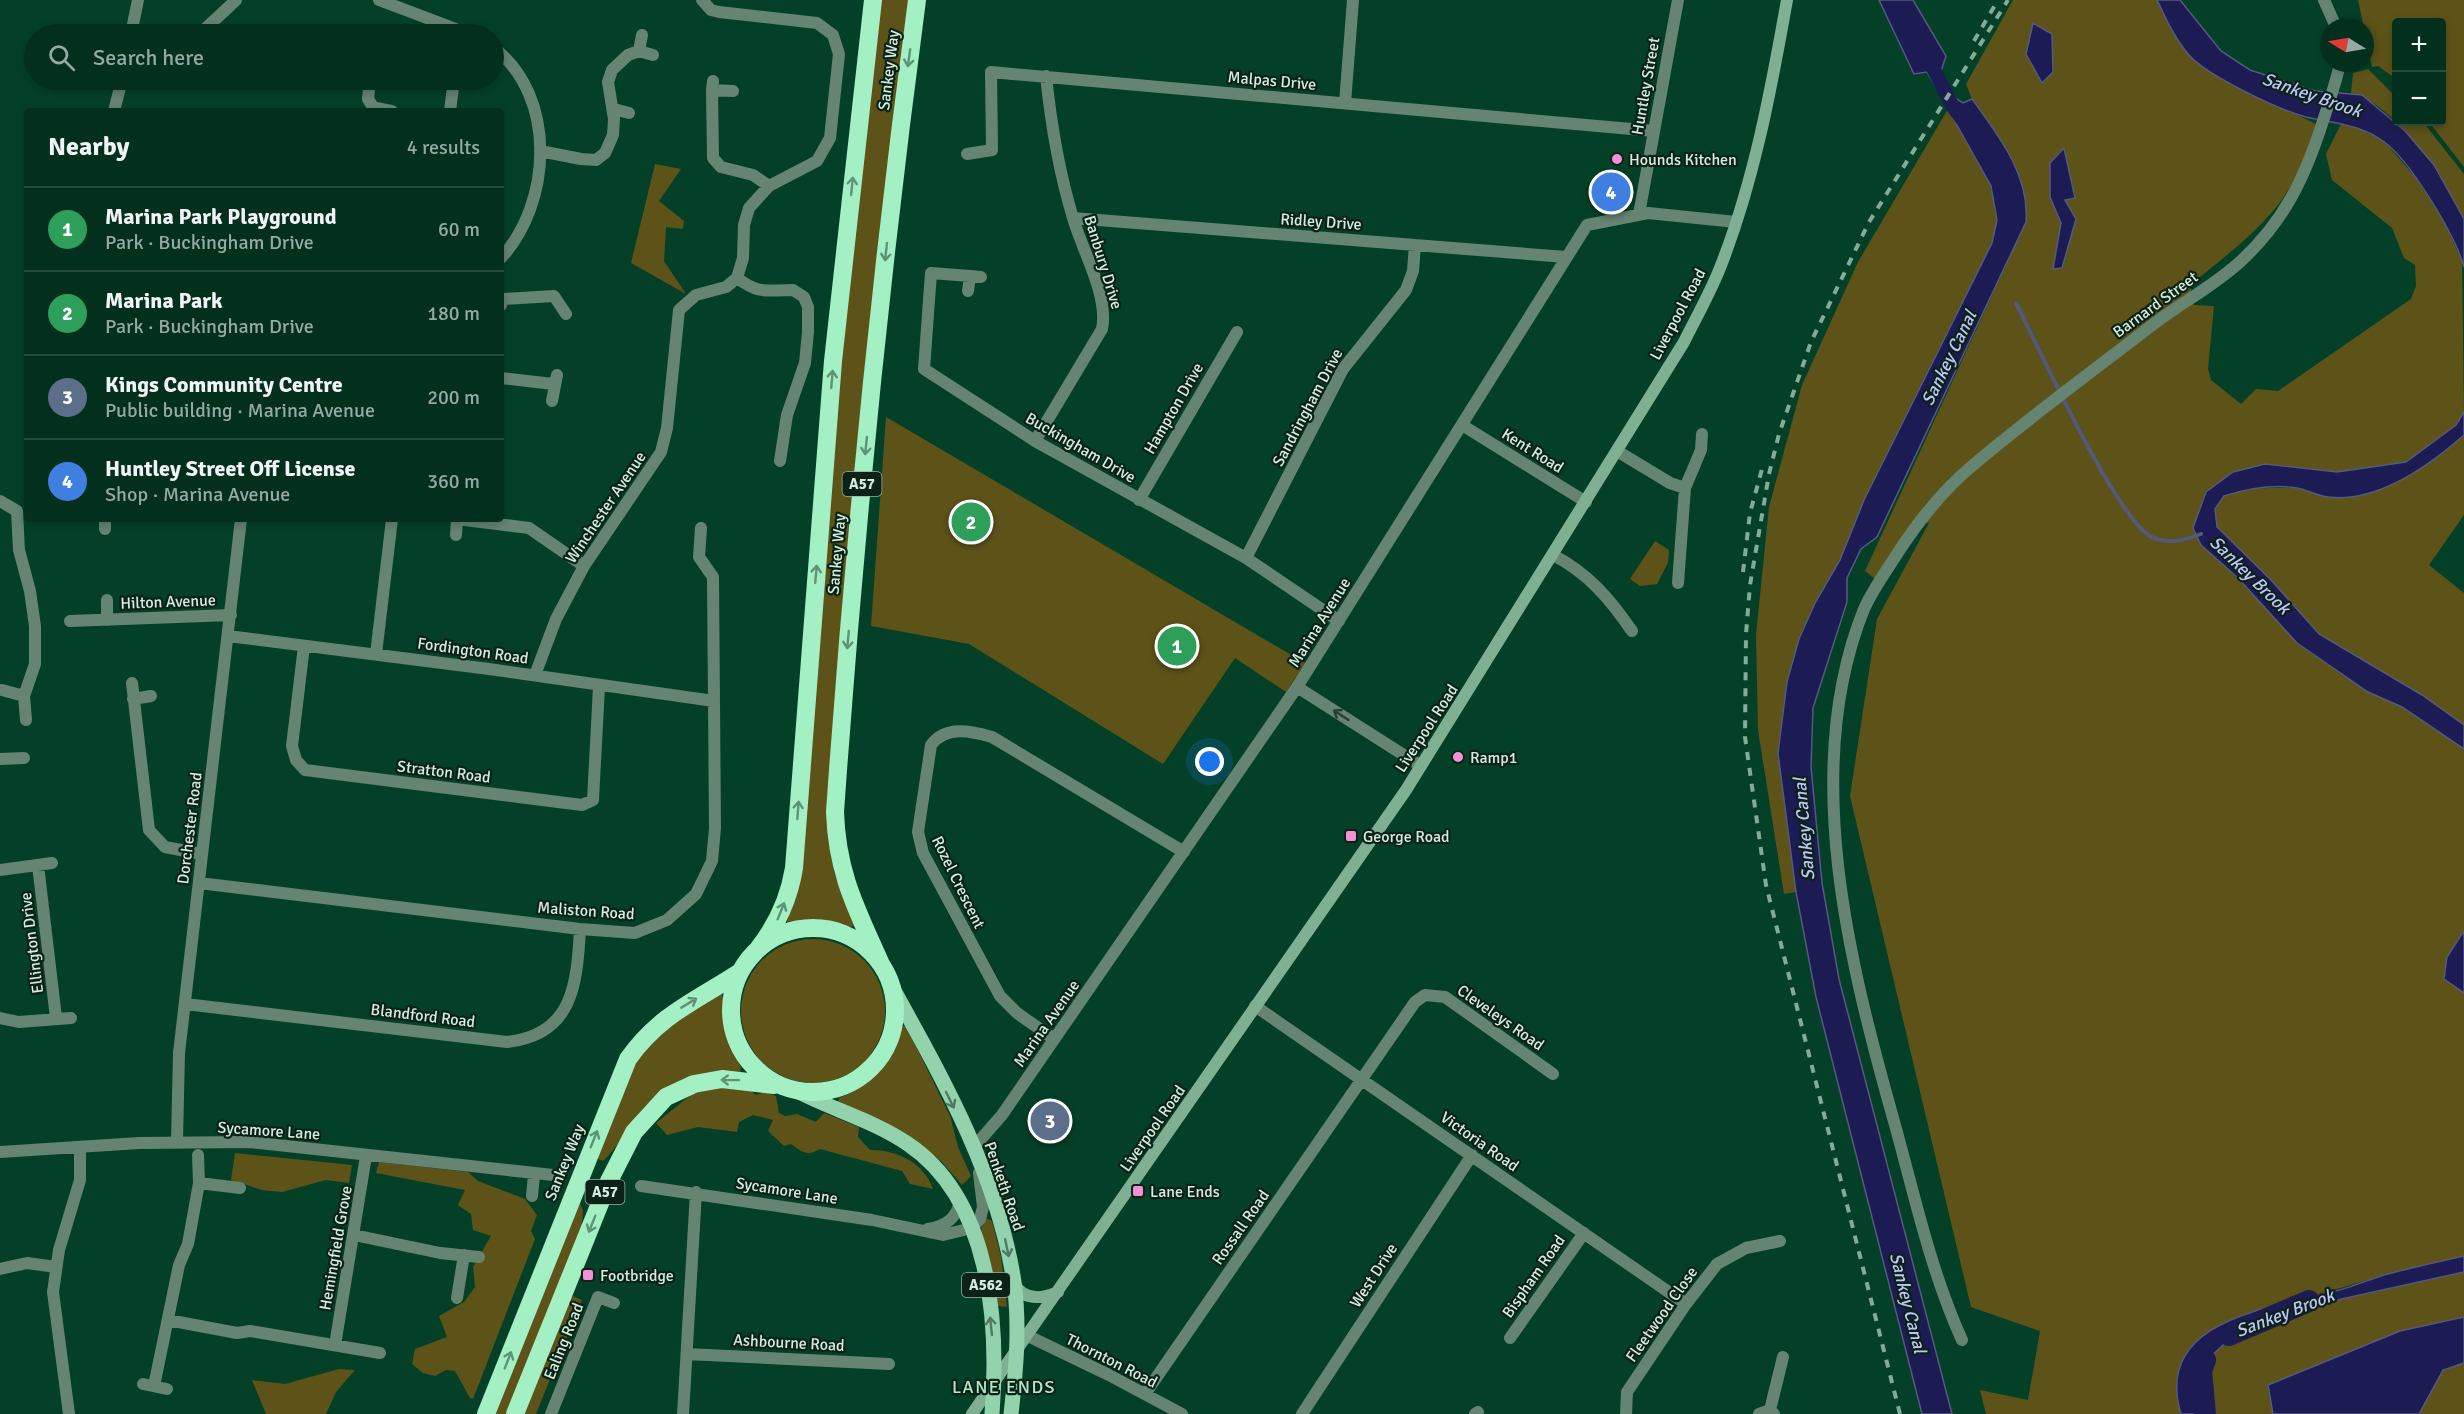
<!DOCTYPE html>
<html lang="en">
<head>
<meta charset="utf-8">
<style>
  :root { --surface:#03301d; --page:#0d3826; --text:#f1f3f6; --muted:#97a9a4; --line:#244b3b; --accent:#8bbbb9 }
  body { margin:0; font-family:Signika,sans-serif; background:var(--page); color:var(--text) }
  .controls { position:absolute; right:18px; top:18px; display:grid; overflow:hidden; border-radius:6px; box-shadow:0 3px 9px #0003 }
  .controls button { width:54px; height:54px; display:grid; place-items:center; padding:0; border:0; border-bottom:2px solid var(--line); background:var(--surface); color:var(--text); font:30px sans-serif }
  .compass { position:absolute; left:2320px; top:18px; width:54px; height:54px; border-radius:50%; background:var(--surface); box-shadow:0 3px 9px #0003; rotate:281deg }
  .you { position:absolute; left:1210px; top:762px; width:21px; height:21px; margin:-15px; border:4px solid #fff; border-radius:50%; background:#1a73e8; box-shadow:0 0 0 9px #1a73e833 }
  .badge { display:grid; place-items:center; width:39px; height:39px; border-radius:50%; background:var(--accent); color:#fff; font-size:20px; font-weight:700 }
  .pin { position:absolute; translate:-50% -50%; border:3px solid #fff; box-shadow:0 2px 6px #0006 }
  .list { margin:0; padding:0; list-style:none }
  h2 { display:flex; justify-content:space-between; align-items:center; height:78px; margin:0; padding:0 24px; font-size:26px }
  h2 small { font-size:20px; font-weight:400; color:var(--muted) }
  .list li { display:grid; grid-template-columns:39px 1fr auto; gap:18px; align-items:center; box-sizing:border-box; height:84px; padding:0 24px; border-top:2px solid var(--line) }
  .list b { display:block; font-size:22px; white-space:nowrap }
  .list p { margin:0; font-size:20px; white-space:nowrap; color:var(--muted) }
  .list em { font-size:20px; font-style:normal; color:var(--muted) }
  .icon { flex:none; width:33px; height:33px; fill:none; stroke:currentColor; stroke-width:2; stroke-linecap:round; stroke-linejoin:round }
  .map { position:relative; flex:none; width:2464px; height:1414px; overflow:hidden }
  .search { position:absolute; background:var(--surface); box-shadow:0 3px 9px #0003; left:24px; top:24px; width:480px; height:66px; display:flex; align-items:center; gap:15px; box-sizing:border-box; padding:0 21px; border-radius:33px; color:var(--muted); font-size:22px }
  .panel { position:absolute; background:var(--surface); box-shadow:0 3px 9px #0003; left:24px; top:108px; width:480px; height:414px; border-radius:6px }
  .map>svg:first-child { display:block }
  .green { fill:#5d5319 }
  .water { fill:#1d1b53; stroke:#545a7d; stroke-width:1.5 }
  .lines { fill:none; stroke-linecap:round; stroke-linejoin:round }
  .stream { stroke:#545a7d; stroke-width:4 }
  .canal { stroke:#1d1b53; stroke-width:14 }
  .river { stroke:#1d1b53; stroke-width:22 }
  .street { stroke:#658472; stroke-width:12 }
  .secondary { stroke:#7fb094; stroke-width:12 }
  .primary { stroke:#92d2ad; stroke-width:15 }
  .highway { stroke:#a3f0c5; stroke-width:18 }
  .rail { stroke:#84ab98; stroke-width:4; stroke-dasharray:8 8; stroke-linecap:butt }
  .oneway { stroke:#5f9376 }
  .oneway2 { stroke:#273f32 }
  .oneway3 { stroke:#4f7a62 }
  .poi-dot { fill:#f391d6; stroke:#0c2216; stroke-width:2 }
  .labels { text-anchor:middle; stroke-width:4.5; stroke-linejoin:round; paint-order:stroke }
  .shield { fill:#0c2216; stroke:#97b1a2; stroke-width:1.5 }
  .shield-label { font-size:15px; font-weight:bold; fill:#d3eede }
  .street-label { font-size:16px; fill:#d3eede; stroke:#0c2216 }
  .poi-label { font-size:16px; fill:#d3eede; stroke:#0c2216; text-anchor:start }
  .water-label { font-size:18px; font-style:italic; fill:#bdc4fb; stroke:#0c2216 }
  .neighbourhood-label { font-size:18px; letter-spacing:1.5px; fill:#b2eac9; stroke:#0c2216 }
</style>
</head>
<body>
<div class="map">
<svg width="2464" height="1414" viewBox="0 0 2464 1414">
  <rect width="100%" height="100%" fill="#044027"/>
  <path class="green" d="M880 0H909L828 829 834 872 854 926 850 927 812 919 787 923 838 369Z
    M2013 0H2157L2171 30 2219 77 2316 124C2308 153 2293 188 2273 211 2249 239 2218 262 2190 285L2194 305 2214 306 2208 369 2211 380 2241 404 2256 389 2278 391 2411 299 2416 286 2415 265 2404 258 2392 228 2332 180 2326 154 2341 124 2351 125 2384 141 2415 177 2442 218 2462 261 2464 412 2456 425 2406 462 2337 472 2315 470 2206 492 2202 545C2248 586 2288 636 2339 673 2360 687 2382 696 2403 708 2424 721 2444 735 2464 749V931L2447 957 2444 979 2464 993V1256L2382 1276 2239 1317 2177 1379V1393L2181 1414H1986L1980 1390 2028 1400 2040 1331 1971 1307 1850 796 1877 619 1929 523 1919 521 1879 582 1865 571 2026 222 2001 140 1972 99 1966 84Z
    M2358 0H2464V167L2429 122H2442V22H2396V79L2378 66 2372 67Z
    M2368 69 2396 97V122H2423L2464 174V219C2445 179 2396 104 2351 93L2353 73Z
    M1948 109 1991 186 1997 220 1992 243 1864 500 1840 560 1815 603 1787 682 1778 753 1796 892 1784 894 1758 730 1756 635 1769 507 1802 385 1858 262Z
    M655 164 681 169 659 201 684 221 683 229 666 227 664 261 686 294 631 263Z
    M886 417 1305 663 1286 692 1235 658 1163 764 969 644 871 626Z
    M2464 435V515L2429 565 2464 593V725L2422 695 2319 634 2271 580 2217 527 2215 509 2224 496 2249 489 2269 488H2297L2328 497 2413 474Z
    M1655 541 1669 550 1668 563 1657 584 1640 586 1630 579Z
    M741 1011a72 72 0 1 1 144 0a72 72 0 1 1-144 0Z
    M722 993 726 1035 741 1067 740 1073C709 1082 664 1085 642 1110 627 1126 619 1147 603 1161L596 1158 631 1070 660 1031Z
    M902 1026H906L950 1116 958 1147 971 1176 962 1185 941 1161 914 1139 838 1102 839 1098C879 1083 885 1062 902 1026Z
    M724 1086 749 1089 756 1095 765 1092 776 1096 779 1113 785 1116 797 1114 816 1122 824 1113 859 1127 858 1137 870 1150C898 1150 924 1163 933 1189L910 1184 902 1171 820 1149C807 1157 802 1152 791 1144L784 1146 768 1131 773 1120 753 1115 739 1122 737 1132 698 1127 667 1135 656 1123 692 1094Z
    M235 1153 352 1165 349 1183 326 1180 282 1192 262 1190 231 1180Z
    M379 1162 468 1172 478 1181 525 1199 537 1215 531 1231 535 1239 473 1399 470 1398 455 1371 446 1370 435 1376 423 1373 412 1364 415 1349 447 1337 439 1316 464 1302 475 1287 473 1267 491 1236 473 1230 471 1214 458 1205 465 1190 376 1173Z
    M579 1202 583 1210 582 1226 506 1414H494Z
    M986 1218 992 1221 1001 1257 1007 1307 998 1306 981 1229Z
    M2464 1272V1414H2205L2200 1407 2208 1359 2235 1334 2274 1314Z
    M573 1296 582 1300 536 1414H518L555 1322Z
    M339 1369 355 1370 336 1392 326 1414H266L252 1380 285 1384Z"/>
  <path class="water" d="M1879 0H1913L1946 56 1941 71 1945 79 1937 89 1927 72 1914 74Z
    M2157 0H2180L2221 51 2250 70 2315 91 2362 95 2405 131 2434 165 2464 219V267C2455 235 2410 160 2383 141 2360 124 2332 123 2306 117 2279 110 2206 75 2189 55 2175 39 2166 19 2157 0Z
    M2033 23 2052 34 2053 72 2042 83 2026 54Z
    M1955 98 1963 103 1972 99C1998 135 2030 175 2026 222L1877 537 1861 549 1847 578V602L1813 708 1811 767 1822 883 1839 979 1952 1414H1922L1816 997 1796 892 1778 753 1787 682 1799 639 1815 603 1840 560 1864 500 1992 243 1997 220 1991 186 1948 109Z
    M2064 148 2075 198 2065 200 2076 219 2062 268 2053 269 2061 223 2050 197V163Z
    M2464 412V435C2430 465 2377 503 2328 497 2318 496 2308 490 2297 488 2273 484 2247 489 2224 496L2215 509 2217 527 2271 580 2319 634 2422 695 2464 725V749L2402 707 2368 692 2297 643 2238 578 2201 545 2193 528 2206 492 2233 472 2265 464 2337 472 2406 462 2456 425Z
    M2464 931V993L2444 979 2447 957Z
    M2464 1256V1272L2274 1314 2235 1334 2208 1359 2200 1406 2205 1414H2181C2152 1318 2274 1308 2336 1291 2352 1287 2368 1280 2384 1275 2410 1268 2437 1262 2464 1256Z
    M2464 1317V1363L2443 1370 2419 1414H2273L2268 1385 2400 1331Z"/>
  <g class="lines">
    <path class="stream" d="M2016 303C2038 346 2117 521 2152 537 2169 545 2185 540 2201 534"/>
    <path class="canal" d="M1933 68 1953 107 1962 119"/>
    <path class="river" d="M2229 1335 2309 1301
      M2205 1360 2201 1371 2205 1414"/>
    <path class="street" d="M379 0 469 34
      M2324 0 2336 27
      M131 34 138 0
      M225 34 204 30 236 0
      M642 35 639 51 653 55
      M494 48C557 96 552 203 501 258
      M370 80 368 99 373 107 392 111
      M713 81 712 90 733 91
      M712 90 713 158 721 167 753 175 769 186
      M1345 103 1353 0
      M614 109 629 113
      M114 111 122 80
      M450 111 454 80
      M540 151 581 159 596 160 605 153 613 135 614 119 608 82 612 70 628 55 639 51
      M967 154 992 150 991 72 1654 131
      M1639 214 1678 0
      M1073 218 1566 257
      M970 276 931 273 924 369 1035 441 1246 558 1339 621
      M737 278C760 295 766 290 793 290L804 297 808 307V332L805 363 787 415 780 461
      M968 291 970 276 981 277
      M501 305 503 299 554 296 566 314
      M501 378 553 384
      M552 401 557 375
      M1462 425 1586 502
      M1035 441 1102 329C1109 296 1082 250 1073 218 1059 172 1051 124 1046 76
      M1617 451 1670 483 1685 488
      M1139 500 1237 332
      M0 501 17 511 19 550 30 591 35 626V664L24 696 26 720
      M105 519V529
      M457 519 529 528 584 566
      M456 535 457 519
      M1553 555C1588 573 1610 599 1632 631
      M1246 558 1343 369 1406 290 1413 271 1415 245
      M1678 583 1685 488 1701 450 1702 434
      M107 600V620
      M70 621 231 615
      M228 636 489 669 714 701
      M304 646 292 746 296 760 305 770 582 805 593 800 599 687
      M376 654 392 519
      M535 675 556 619 584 566 661 452 667 428 679 310 696 295 726 287 737 278 743 258 744 225 749 208 769 186 817 161 830 138 839 54 833 35 817 23 719 12 711 10 702 0
      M132 683 149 830 165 847 202 854
      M1297 687 1421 766
      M2 690 24 696
      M133 699 151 696
      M0 759 24 758
      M38 865 56 1018
      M0 870 52 863
      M199 883 580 929 635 933 667 920 696 894 712 861 715 828 713 577 699 557 701 528
      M185 1004 507 1042C573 1035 577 984 580 929
      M1255 1006 1686 1304
      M0 1018 19 1022 71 1018
      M1054 1039 1017 1013 1000 996 923 853 918 832 931 745C946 725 971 731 992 737L1184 852
      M177 1141 179 1053 241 519
      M973 1148 1002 1115 1297 687 1587 225 1648 213 1736 222
      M0 1152 139 1143 249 1142 553 1175
      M199 1183 240 1188
      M641 1186 872 1220 943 1235 972 1228 980 1219 983 1207 979 1173
      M532 1196 534 1175
      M928 1229C945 1226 957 1219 960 1201
      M354 1235 440 1253 479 1257
      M0 1269 27 1263 56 1267
      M457 1298 464 1255
      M168 1320 237 1333 250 1331 380 1353
      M1028 1336 1109 1375 1182 1414
      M1510 1338 1584 1233
      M1962 1340C1931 1272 1915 1197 1895 1125 1850 965 1799 770 1864 609 1873 589 1887 570 1899 551 1920 519 1942 491 1972 466 2031 416 2094 370 2155 323 2183 302 2215 285 2241 261 2285 220 2305 177 2323 121 2329 102 2336 83 2340 63
      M335 1345 366 1156
      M687 1354 889 1364
      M143 1384 167 1389
      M154 1386 179 1265 188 1244 199 1183 198 1155
      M1145 1394 1415 1002 1425 995 1445 997 1553 1074
      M69 1414 53 1292 59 1250 80 1180V1148
      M551 1414 598 1297 614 1303
      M683 1414 696 1192
      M1302 1414 1472 1155
      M1475 1414 1478 1412
      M1626 1414 1627 1392 1686 1304 1717 1264 1746 1248 1780 1241
      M1759 1414 1770 1410
      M1774 1414 1770 1410 1783 1357"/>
    <path class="secondary" d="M1014 1283C1023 1301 1042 1299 1058 1292
      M972 1414 1406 790 1684 342C1696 318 1710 293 1720 268 1754 182 1771 90 1787 0"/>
    <path class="primary" d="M892 987C943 1079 998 1176 1014 1282 1020 1326 1016 1370 1011 1414
      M793 1089C830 1109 873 1120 908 1144 991 1200 999 1323 992 1414"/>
    <path class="highway" d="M731 1010a82 82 0 1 1 164 0a82 82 0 1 1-164 0Z
      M758 949C777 925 789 899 794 868L833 361 873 0
      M880 962C856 908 837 873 835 812 854 541 881 270 917 0
      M486 1414 628 1059C660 1014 696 1001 740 972
      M515 1414 609 1181 634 1132 666 1097 694 1084 722 1079 774 1085"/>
    <path class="rail" d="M1974 41 1998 0
      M1743 572 1750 513 1762 469
      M1900 1414 1766 885 1745 737 1746 634 1750 585 1769 474 1779 434 1811 342 1869 222 2008 0"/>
  </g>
  <defs><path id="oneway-shaft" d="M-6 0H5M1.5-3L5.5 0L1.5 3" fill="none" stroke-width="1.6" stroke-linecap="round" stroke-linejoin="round" transform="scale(1.5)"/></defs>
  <g class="oneway">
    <use href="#oneway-shaft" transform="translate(909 58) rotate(98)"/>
    <use href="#oneway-shaft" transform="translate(852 186) rotate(-84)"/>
    <use href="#oneway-shaft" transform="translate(886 252) rotate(96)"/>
    <use href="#oneway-shaft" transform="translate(832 379) rotate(-85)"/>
    <use href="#oneway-shaft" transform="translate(866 446) rotate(96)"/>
    <use href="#oneway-shaft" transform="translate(816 574) rotate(-85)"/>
    <use href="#oneway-shaft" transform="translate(848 640) rotate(95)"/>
    <use href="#oneway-shaft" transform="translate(798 810) rotate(-86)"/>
    <use href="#oneway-shaft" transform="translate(781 911) rotate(-68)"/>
    <use href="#oneway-shaft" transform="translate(689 1003) rotate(-31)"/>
    <use href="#oneway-shaft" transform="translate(730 1080) rotate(-179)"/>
    <use href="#oneway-shaft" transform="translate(594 1139) rotate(-68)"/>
    <use href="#oneway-shaft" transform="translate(592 1224) rotate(112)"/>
    <use href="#oneway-shaft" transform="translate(508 1360) rotate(-69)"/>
  </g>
  <use class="oneway2" href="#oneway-shaft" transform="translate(1341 715) rotate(-147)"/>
  <g class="oneway3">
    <use href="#oneway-shaft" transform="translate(950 1100) rotate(64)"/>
    <use href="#oneway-shaft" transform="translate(1007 1248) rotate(78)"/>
    <use href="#oneway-shaft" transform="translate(991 1326) rotate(-96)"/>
  </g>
  <g class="poi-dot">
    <circle cx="1617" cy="159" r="6"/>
    <circle cx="1458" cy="757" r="6"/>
    <rect x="1345" y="830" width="12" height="12" rx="3"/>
    <rect x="1132" y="1185" width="12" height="12" rx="3"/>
    <rect x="582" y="1269" width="12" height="12" rx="3"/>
  </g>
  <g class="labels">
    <g class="shield">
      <rect x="842.5" y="472" width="39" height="24" rx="4.5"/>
      <rect x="585.5" y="1180" width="39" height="24" rx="4.5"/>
      <rect x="962" y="1273" width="48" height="24" rx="4.5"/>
    </g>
    <g class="shield-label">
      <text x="862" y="489">A57</text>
      <text x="605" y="1197">A57</text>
      <text x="986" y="1290">A562</text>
    </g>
    <g class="street-label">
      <text transform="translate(888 70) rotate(-83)" y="6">Sankey Way</text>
      <text transform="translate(1272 80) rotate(5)" y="6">Malpas Drive</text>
      <text transform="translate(1645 86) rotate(-80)" y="6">Huntley Street</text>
      <text transform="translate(1321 221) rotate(4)" y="6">Ridley Drive</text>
      <text transform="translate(1104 262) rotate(73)" y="6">Banbury Drive</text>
      <text transform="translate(2155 304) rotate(-36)" y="6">Barnard Street</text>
      <text transform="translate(1677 314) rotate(-62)" y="6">Liverpool Road</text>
      <text transform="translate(1307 407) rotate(-62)" y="6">Sandringham Drive</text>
      <text transform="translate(1173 408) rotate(-60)" y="6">Hampton Drive</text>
      <text transform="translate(1081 447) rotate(30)" y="6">Buckingham Drive</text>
      <text transform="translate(1533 450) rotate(32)" y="6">Kent Road</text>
      <text transform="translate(605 507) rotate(-56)" y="6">Winchester Avenue</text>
      <text transform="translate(836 554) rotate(-85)" y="6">Sankey Way</text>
      <text transform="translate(168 601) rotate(-2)" y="6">Hilton Avenue</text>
      <text transform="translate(1319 622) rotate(-58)" y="6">Marina Avenue</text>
      <text transform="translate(473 650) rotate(8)" y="6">Fordington Road</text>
      <text transform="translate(1426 728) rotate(-57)" y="6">Liverpool Road</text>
      <text transform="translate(444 771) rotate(7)" y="6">Stratton Road</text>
      <text transform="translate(189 828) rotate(-83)" y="6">Dorchester Road</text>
      <text transform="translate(959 882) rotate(64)" y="6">Rozel Crescent</text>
      <text transform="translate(586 910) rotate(4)" y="6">Maliston Road</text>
      <text transform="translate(31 943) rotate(-97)" y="6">Ellington Drive</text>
      <text transform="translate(423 1015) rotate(7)" y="6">Blandford Road</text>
      <text transform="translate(1501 1017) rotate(35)" y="6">Cleveleys Road</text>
      <text transform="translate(1046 1023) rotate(-55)" y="6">Marina Avenue</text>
      <text transform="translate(1152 1128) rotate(-55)" y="6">Liverpool Road</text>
      <text transform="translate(269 1130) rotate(4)" y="6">Sycamore Lane</text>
      <text transform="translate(1480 1141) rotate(35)" y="6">Victoria Road</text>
      <text transform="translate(564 1162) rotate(-68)" y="6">Sankey Way</text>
      <text transform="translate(1005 1186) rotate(71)" y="6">Penketh Road</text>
      <text transform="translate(787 1190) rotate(9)" y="6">Sycamore Lane</text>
      <text transform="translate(1240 1227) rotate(-55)" y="6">Rossall Road</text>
      <text transform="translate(335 1248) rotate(-80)" y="6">Hemingfield Grove</text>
      <text transform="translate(1373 1275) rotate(-57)" y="6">West Drive</text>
      <text transform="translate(1533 1276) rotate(-55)" y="6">Bispham Road</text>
      <text transform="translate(1661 1314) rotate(-55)" y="6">Fleetwood Close</text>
      <text transform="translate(563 1341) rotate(-68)" y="6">Ealing Road</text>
      <text transform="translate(789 1342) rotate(3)" y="6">Ashbourne Road</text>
      <text transform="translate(1112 1360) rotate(27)" y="6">Thornton Road</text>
    </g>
    <g class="poi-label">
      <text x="1629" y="165">Hounds Kitchen</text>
      <text x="1470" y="763">Ramp1</text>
      <text x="1363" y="842">George Road</text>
      <text x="1150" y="1197">Lane Ends</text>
      <text x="600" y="1281">Footbridge</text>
    </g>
    <g class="water-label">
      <text transform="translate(2312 95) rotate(19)" y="6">Sankey Brook</text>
      <text transform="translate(1949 358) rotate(-64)" y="6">Sankey Canal</text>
      <text transform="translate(2250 575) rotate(44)" y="6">Sankey Brook</text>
      <text transform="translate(1804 829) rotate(-95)" y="6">Sankey Canal</text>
      <text transform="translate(1908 1303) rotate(76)" y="6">Sankey Canal</text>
      <text transform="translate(2285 1313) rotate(-21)" y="6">Sankey Brook</text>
    </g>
    <g class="neighbourhood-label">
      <text x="1004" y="1393">LANE ENDS</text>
    </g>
  </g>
</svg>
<div class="controls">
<button>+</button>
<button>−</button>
</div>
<svg class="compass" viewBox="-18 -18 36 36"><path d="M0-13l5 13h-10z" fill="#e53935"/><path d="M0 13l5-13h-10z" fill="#97a9a4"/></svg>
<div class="you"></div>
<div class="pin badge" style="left:1177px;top:646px;background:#2e9e5b">1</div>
<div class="pin badge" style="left:971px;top:522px;background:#2e9e5b">2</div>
<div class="pin badge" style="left:1050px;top:1121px;background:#5c6f8a">3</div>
<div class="pin badge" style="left:1611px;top:192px;background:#3f7fe0">4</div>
<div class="search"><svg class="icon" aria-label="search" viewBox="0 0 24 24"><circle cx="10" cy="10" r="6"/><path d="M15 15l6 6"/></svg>Search here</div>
<section class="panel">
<h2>Nearby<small>4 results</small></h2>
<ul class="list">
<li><span class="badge" style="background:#2e9e5b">1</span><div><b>Marina Park Playground</b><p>Park · Buckingham Drive</p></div><em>60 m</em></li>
<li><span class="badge" style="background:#2e9e5b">2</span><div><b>Marina Park</b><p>Park · Buckingham Drive</p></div><em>180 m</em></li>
<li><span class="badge" style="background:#5c6f8a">3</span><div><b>Kings Community Centre</b><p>Public building · Marina Avenue</p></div><em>200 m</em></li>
<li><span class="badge" style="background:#3f7fe0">4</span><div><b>Huntley Street Off License</b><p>Shop · Marina Avenue</p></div><em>360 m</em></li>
</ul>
</section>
</div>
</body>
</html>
